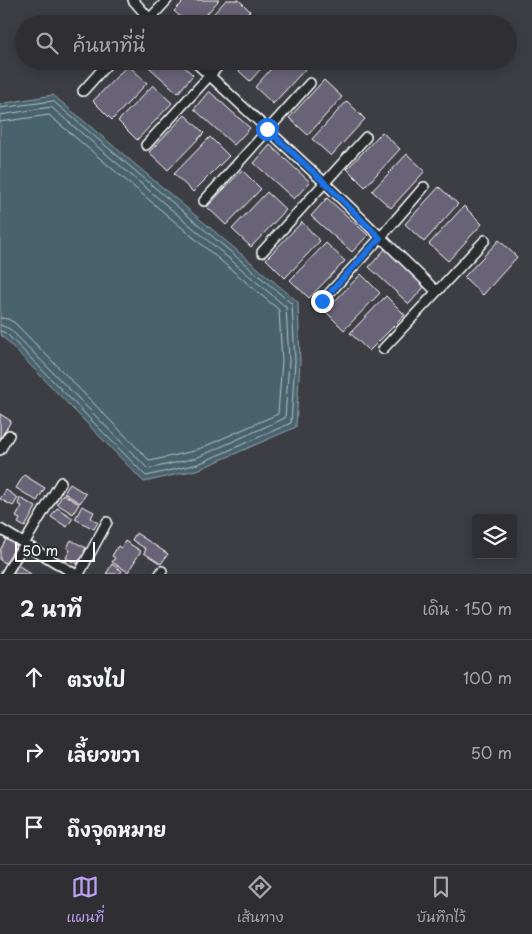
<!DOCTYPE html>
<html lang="th">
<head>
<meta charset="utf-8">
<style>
  :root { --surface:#2e2e33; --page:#3a3a3f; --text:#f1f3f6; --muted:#a7a8ac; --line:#494a4e; --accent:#bca0f2 }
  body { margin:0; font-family:"Playpen Sans","Playpen Sans Thai",sans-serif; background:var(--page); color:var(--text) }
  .controls { position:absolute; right:15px; bottom:15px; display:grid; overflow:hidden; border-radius:5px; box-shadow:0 2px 12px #0003 }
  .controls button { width:45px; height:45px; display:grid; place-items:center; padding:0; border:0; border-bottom:1px solid var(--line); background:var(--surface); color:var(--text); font:25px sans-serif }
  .scale { position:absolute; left:15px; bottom:12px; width:80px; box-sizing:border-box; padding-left:5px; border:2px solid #fff; border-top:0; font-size:14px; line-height:18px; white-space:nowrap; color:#fff; -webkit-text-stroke:4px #2a2d2e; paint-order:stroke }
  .stop { position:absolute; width:15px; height:15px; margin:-11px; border:4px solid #1a73e8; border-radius:50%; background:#fff }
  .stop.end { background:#1a73e8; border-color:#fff; box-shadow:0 1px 5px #0008 }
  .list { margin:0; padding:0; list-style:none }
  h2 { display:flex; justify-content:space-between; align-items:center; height:65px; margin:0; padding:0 20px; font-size:21px }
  h2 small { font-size:16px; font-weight:400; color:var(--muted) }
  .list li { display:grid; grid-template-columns:32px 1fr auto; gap:15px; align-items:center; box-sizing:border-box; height:75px; padding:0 20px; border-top:1px solid var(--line) }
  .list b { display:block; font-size:19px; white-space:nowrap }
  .list em { font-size:16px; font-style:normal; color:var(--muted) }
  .icon { flex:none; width:28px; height:28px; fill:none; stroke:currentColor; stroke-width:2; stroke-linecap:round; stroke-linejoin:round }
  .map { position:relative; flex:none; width:532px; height:574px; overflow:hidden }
  .search { position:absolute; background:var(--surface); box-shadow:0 2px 12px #0003; left:15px; right:15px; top:15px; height:55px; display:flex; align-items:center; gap:12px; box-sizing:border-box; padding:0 18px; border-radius:28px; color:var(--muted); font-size:19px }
  .sheet { height:290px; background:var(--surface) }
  nav { display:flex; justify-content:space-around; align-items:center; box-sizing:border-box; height:70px; border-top:1px solid var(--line); background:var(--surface); font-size:14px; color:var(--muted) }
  nav a { display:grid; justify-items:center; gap:2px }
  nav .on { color:var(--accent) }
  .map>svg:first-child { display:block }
  .water { fill:#4a646e; stroke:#92a2a8 }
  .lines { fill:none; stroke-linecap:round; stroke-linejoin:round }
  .shore { stroke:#b7c1c5; stroke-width:1 }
  .building { fill:#686476; stroke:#fff }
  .street-casing { stroke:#fff; stroke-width:12 }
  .street { stroke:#2a2d2e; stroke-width:9 }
  .route { stroke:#1a73e8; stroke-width:6 }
</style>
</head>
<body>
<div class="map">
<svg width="532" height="574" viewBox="0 0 532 574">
  <rect width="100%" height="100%" fill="#3d3e44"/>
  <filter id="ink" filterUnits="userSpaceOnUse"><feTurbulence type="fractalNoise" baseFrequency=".02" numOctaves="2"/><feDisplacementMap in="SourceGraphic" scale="10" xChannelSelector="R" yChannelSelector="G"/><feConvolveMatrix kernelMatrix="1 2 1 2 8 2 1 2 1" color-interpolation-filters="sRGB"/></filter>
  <g filter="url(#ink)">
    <path class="water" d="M53 95 298 302 300 361 296 427 200 469 144 482 0 334V104Z"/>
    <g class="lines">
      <path class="shore" d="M0 108 53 101 292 304 295 361 291 423 198 464 146 476 6 333 0 331
        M0 115 51 107 286 307 289 361 285 418 196 458 148 469 10 329 0 325
        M0 122 49 115 279 310 282 361 278 414 194 451 150 461 15 323 8 319 0 318"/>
    </g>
    <path class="building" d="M185 0H219L198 24H188L174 11Z
      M226 0H239L250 11 238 24H204Z
      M142 61H178L193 75 178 93Z
      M234 61H268L250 81 231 64Z
      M278 61H302L308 66 273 104 255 87Z
      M128 65 147 83 112 120 93 101Z
      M324 80 342 97 308 135 289 118Z
      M153 85 172 103 137 140 118 121Z
      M209 91 250 128 234 145 194 109Z
      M347 101 365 119 331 156 312 139Z
      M185 115 204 133 168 170 149 152Z
      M382 132 400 149 365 187 347 169Z
      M210 137 229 156 193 192 174 174Z
      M270 145 310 182 294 199 254 163Z
      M407 154 425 171 391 208 372 191Z
      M242 170 261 189 226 225 207 207Z
      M439 187 458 204 424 242 405 224Z
      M267 192 286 210 251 247 232 229Z
      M327 198 368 235 352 252 311 216Z
      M464 206 482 224 448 261 429 244Z
      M302 222 320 241 285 278 266 259Z
      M499 240 517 257 483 295 464 277Z
      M326 243 345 261 309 298 290 280Z
      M385 249 425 286 409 304 369 267Z
      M361 274 380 293 344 330 325 311Z
      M386 296 405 315 369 351 350 333Z
      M0 414 11 421 1 438H0Z
      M24 475 45 488 37 501 16 488Z
      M70 484 86 494 80 503 64 493Z
      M6 490 18 498 13 506 0 499Z
      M63 494 79 504 73 514 57 504Z
      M20 498 36 507 25 527 18 523 20 519 16 517 22 506 18 504Z
      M82 506 94 512 91 518 98 522 94 529 75 519Z
      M57 508 73 518 67 527 51 517Z
      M136 533 168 554 161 564 144 553 146 549 132 540Z
      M8 536 18 542 6 563 0 560V550Z
      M71 540 86 548 84 552 87 553 83 560 80 559 77 564 66 558 70 550 67 548Z
      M125 541 141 551 128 572 112 562 115 558 112 556 118 546 121 548Z
      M112 564 122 571 120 574H106Z
      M18 565 31 574H14L13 573Z"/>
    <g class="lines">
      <g class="street-casing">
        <path id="street" d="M133 0 154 24
          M145 24 167 0
          M194 61 325 183 436 291
          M83 91 110 61
          M146 145 223 61
          M204 201 310 83
          M262 252 366 137
          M322 301 380 238 424 187
          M383 349 485 240
          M0 450 9 435
          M0 529 75 574
          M6 574 61 482
          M79 574 107 522
          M160 574 162 571"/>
      </g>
      <use href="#street" class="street"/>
    </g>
  </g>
  <g class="lines" filter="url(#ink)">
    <path class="route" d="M267 129 325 183 380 238 322 301"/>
  </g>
</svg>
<div class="controls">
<button><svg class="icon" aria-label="layers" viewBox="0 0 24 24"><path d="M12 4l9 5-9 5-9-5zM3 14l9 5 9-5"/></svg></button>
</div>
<div class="scale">50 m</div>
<div class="stop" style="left:267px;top:129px"></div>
<div class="stop end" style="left:322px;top:301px"></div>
<div class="search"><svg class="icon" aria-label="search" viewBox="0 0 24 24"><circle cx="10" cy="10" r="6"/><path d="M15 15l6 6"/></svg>ค้นหาที่นี่</div>
</div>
<section class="sheet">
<h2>2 นาที<small>เดิน · 150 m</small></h2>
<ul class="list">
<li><svg class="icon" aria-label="ahead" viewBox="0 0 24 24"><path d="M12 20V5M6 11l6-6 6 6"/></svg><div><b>ตรงไป</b></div><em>100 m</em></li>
<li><svg class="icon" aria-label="right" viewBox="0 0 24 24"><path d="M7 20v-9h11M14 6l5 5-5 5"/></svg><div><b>เลี้ยวขวา</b></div><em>50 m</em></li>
<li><svg class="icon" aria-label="arrive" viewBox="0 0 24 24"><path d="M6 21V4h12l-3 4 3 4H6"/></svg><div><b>ถึงจุดหมาย</b></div></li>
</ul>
</section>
<nav>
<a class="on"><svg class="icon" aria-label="map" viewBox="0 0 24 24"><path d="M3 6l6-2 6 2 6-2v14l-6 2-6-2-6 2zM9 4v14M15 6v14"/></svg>แผนที่</a>
<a><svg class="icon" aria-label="directions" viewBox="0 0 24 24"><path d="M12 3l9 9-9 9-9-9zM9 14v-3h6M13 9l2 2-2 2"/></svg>เส้นทาง</a>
<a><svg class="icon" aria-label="saved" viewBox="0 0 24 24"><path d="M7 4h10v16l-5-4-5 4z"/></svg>บันทึกไว้</a>
</nav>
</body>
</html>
